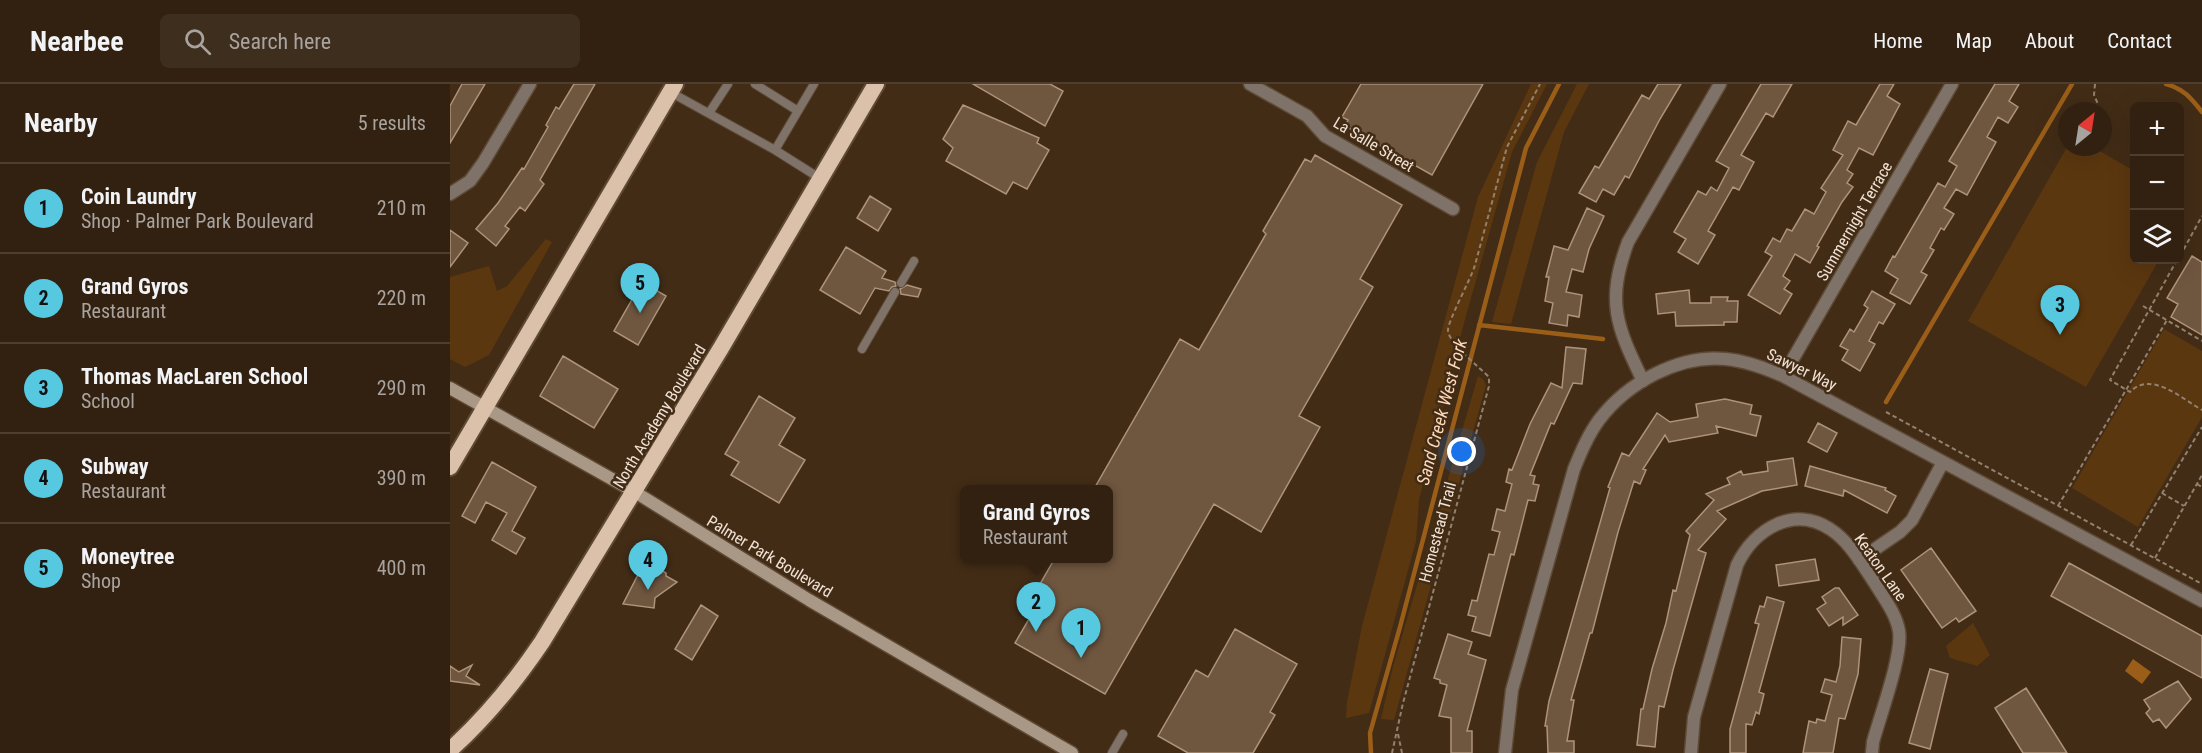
<!DOCTYPE html>
<html lang="en">
<head>
<meta charset="utf-8">
<style>
  :root { --surface:#322110; --page:#3d2e1e; --text:#f1f3f6; --muted:#a8a39f; --line:#4d3e30; --accent:#56c9e1 }
  body { margin:0; font-family:"Roboto Condensed",sans-serif; background:var(--page); color:var(--text) }
  .controls { position:absolute; right:18px; top:18px; display:grid; overflow:hidden; border-radius:9px; box-shadow:0 6px 24px #0002 }
  .controls button { width:54px; height:54px; display:grid; place-items:center; padding:0; border:0; border-bottom:2px solid var(--line); background:var(--surface); color:var(--text); font:30px sans-serif }
  .compass { position:absolute; left:1608px; top:18px; width:54px; height:54px; border-radius:50%; background:var(--surface); box-shadow:0 6px 24px #0002; rotate:30deg }
  .you { position:absolute; left:1012px; top:368px; width:21px; height:21px; margin:-15px; border:4px solid #fff; border-radius:50%; background:#1a73e8; box-shadow:0 0 0 9px #1a73e833 }
  .badge { display:grid; place-items:center; width:39px; height:39px; border-radius:50%; background:var(--accent); color:#111; font-size:20px; font-weight:700 }
  .pin { position:absolute; translate:-50% -50px; filter:drop-shadow(0 2px 3px #0008) }
  .pin::after { content:''; position:absolute; top:32px; width:21px; height:18px; background:inherit; clip-path:polygon(0 0,100% 0,50% 100%) }
  .popup { position:absolute; left:510px; top:401px; width:153px; height:78px; box-sizing:border-box; display:grid; place-content:center; border-radius:9px; background:var(--surface); filter:drop-shadow(0 2px 4px #0005); font-size:20px; white-space:nowrap; color:var(--muted) }
  .popup b { font-size:22px; color:var(--text) }
  .popup::after { content:''; position:absolute; left:50%; top:100%; margin-left:-12px; border:12px solid transparent; border-top-color:var(--surface) }
  .list { margin:0; padding:0; list-style:none }
  h2 { display:flex; justify-content:space-between; align-items:center; height:78px; margin:0; padding:0 24px; font-size:26px }
  h2 small { font-size:20px; font-weight:400; color:var(--muted) }
  .list li { display:grid; grid-template-columns:39px 1fr auto; gap:18px; align-items:center; box-sizing:border-box; height:90px; padding:0 24px; border-top:2px solid var(--line) }
  .list b { display:block; font-size:22px; white-space:nowrap }
  .list p { margin:0; font-size:20px; white-space:nowrap; color:var(--muted) }
  .list em { font-size:20px; font-style:normal; color:var(--muted) }
  .icon { flex:none; width:33px; height:33px; fill:none; stroke:currentColor; stroke-width:2; stroke-linecap:round; stroke-linejoin:round }
  .map { position:relative; flex:none; width:1752px; height:669px; overflow:hidden }
  header { display:flex; align-items:center; gap:36px; box-sizing:border-box; height:84px; padding:0 30px; background:var(--surface); border-bottom:2px solid var(--line) }
  header strong { font-size:28px }
  nav { display:flex; gap:33px; margin-inline-start:auto; font-size:21px }
  .search { width:420px; height:54px; background:var(--page); display:flex; align-items:center; gap:15px; box-sizing:border-box; padding:0 21px; border-radius:9px; color:var(--muted); font-size:22px }
  main { display:flex }
  aside { flex:1; background:var(--surface) }
  .map>svg:first-child { display:block }
  .green { fill:#5b370f }
  .water { fill:#9a5e18 }
  .lines { fill:none; stroke-linecap:round; stroke-linejoin:round }
  .stream { stroke:#9a5e18; stroke-width:4.5 }
  .building { fill:#6f563f; stroke:#ae937b; stroke-width:1.5 }
  .service-casing { stroke:#5e4935; stroke-width:10 }
  .minor-casing { stroke:#5e4935; stroke-width:15 }
  .secondary-casing { stroke:#5e4935; stroke-width:15 }
  .trunk-casing { stroke:#5e4935; stroke-width:20 }
  .path { stroke:#93816f; stroke-width:2; stroke-dasharray:4.5 3; stroke-linecap:butt }
  .service { stroke:#7f7369; stroke-width:8 }
  .minor { stroke:#7f7369; stroke-width:12 }
  .secondary { stroke:#aa9887; stroke-width:12 }
  .trunk { stroke:#dcc1aa; stroke-width:16 }
  .labels { text-anchor:middle; stroke-width:5; stroke-linejoin:round; paint-order:stroke }
  .street-label { font-size:16px; fill:#f1e2d5; stroke:#422c16 }
  .water-label { font-size:18px; font-style:italic; fill:#fddabb; stroke:#422c16 }
</style>
</head>
<body>
<header>
<strong>Nearbee</strong>
<div class="search"><svg class="icon" aria-label="search" viewBox="0 0 24 24"><circle cx="10" cy="10" r="6"/><path d="M15 15l6 6"/></svg>Search here</div>
<nav><a>Home</a><a>Map</a><a>About</a><a>Contact</a></nav>
</header>
<main>
<aside>
<h2>Nearby<small>5 results</small></h2>
<ul class="list">
<li><span class="badge">1</span><div><b>Coin Laundry</b><p>Shop · Palmer Park Boulevard</p></div><em>210 m</em></li>
<li><span class="badge">2</span><div><b>Grand Gyros</b><p>Restaurant</p></div><em>220 m</em></li>
<li><span class="badge">3</span><div><b>Thomas MacLaren School</b><p>School</p></div><em>290 m</em></li>
<li><span class="badge">4</span><div><b>Subway</b><p>Restaurant</p></div><em>390 m</em></li>
<li><span class="badge">5</span><div><b>Moneytree</b><p>Shop</p></div><em>400 m</em></li>
</ul>
</aside>
<div class="map">
<svg width="1752" height="669" viewBox="0 0 1752 669">
  <rect width="100%" height="100%" fill="#422c16"/>
  <path class="green" d="M1081 0H1097L1062 68 1014 239 969 416 966 457 919 629 896 634 897 618 912 542 1028 113Z
    M1127 0H1139L1114 48 1061 240 1042 238 1087 78Z
    M1617 63H1643L1684 87V176H1709L1636 303 1518 237Z
    M96 155 102 158 39 271 15 283 0 275V193L39 182 47 207 57 202Z
    M1714 245 1752 267V333L1688 443 1622 404Z
    M1028 292 1033 295 1036 301 944 636 931 635 943 583Z
    M1523 539 1540 571 1527 582 1500 574 1496 562Z"/>
  <path class="water" d="M1683 575 1701 588 1692 600 1675 587Z"/>
  <g class="lines">
    <path class="stream" d="M1716 0C1734 5 1741 14 1752 28
      M1029 241 1153 255
      M1436 318 1622 0
      M921 669 920 649 950 543 1076 64 1109 0"/>
  </g>
  <path class="building" d="M12 0H35L0 59V22Z
    M124 0H145L90 96 94 100 75 127 70 123 55 142 59 145 46 162 26 145 48 119 72 84 74 85 98 43 96 41 106 23 109 25Z
    M523 0H600L613 7 595 42Z
    M911 0H1033L982 91 895 42 898 36 892 33Z
    M1208 0H1231L1210 35 1179 94 1175 92 1164 111 1153 105 1146 118 1129 109 1145 82 1149 84 1192 11 1199 15Z
    M1311 0H1342L1323 33 1316 29 1291 71 1304 78 1289 106 1283 103 1258 147 1265 151 1248 180 1228 168 1236 155 1224 148 1248 107 1256 111 1261 103 1267 107 1279 84 1266 77Z
    M1430 0H1444L1437 12 1450 20 1423 71 1409 64 1397 86 1403 90 1397 99 1403 103 1392 118 1367 162 1369 163 1360 179 1345 170 1333 192 1340 197 1334 205 1342 210 1330 230 1298 211 1322 172 1315 168 1323 154 1330 158 1337 145 1342 147 1355 125 1364 130 1376 108 1371 104 1393 71 1383 66 1398 37 1406 41Z
    M1545 0H1569L1559 17 1568 23 1558 39 1548 33 1537 53 1546 58 1517 111 1506 105 1494 124 1504 130 1494 146 1491 144 1480 164 1484 166 1471 188 1477 191 1460 220 1440 209 1448 195 1435 187 1443 172 1445 173 1488 99 1495 103 1507 82 1499 77Z
    M513 21 589 54 587 59 599 66 577 105 563 98 556 110 496 77 503 64 493 55Z
    M865 71 952 121 910 195 923 203 849 332 870 343 811 448 764 420 655 610 565 559 589 518 582 514 605 474H658V405H644L730 255 749 266 816 150 813 147 855 75 861 78Z
    M420 112 441 125 428 147 407 134Z
    M1137 124 1154 132 1139 165 1133 188 1122 185 1116 208 1132 211 1129 233 1118 231 1117 242 1099 239 1103 219 1095 217 1099 193H1096L1104 162 1118 166Z
    M0 146 18 159 0 183Z
    M396 163 436 187 432 194 445 198 446 202 442 203 439 207 425 204 410 230 370 206Z
    M1742 172 1752 178V251L1721 233 1728 220 1717 214Z
    M192 198 216 212 188 261 164 247Z
    M457 201 471 205 468 213 451 210 450 205Z
    M1239 206 1240 219H1261V213H1278L1277 217H1288L1287 238H1274V241L1226 242 1225 228 1208 230 1206 210Z
    M1422 207 1445 220 1433 240 1429 238 1419 257 1425 260 1410 287 1392 276 1398 266 1390 262 1400 245 1404 248 1418 224 1414 221Z
    M1116 263 1136 265 1132 300 1123 299 1104 340 1101 339 1080 391 1085 392 1083 400 1089 401 1085 417 1078 416 1064 471 1061 470 1040 552 1022 547 1026 533 1018 531 1022 516 1027 517 1039 470 1044 471 1050 448 1042 446 1047 425 1055 427 1062 400 1056 398 1059 385 1062 386 1080 340 1101 299 1112 304Z
    M113 272 168 305 144 344 90 312Z
    M309 312 345 334 329 361 355 376 329 419 281 391 289 378 275 370Z
    M1275 315 1302 321 1300 330 1311 332 1306 352 1266 342 1268 349 1219 358 1215 351 1193 385 1196 386 1190 400 1184 397 1168 448 1142 549H1140L1121 616H1124L1117 657H1124V669H1098L1097 642H1095L1099 617 1160 404 1158 403 1172 369 1179 372 1207 329 1220 338 1248 333 1246 320Z
    M1368 339 1387 349 1377 368 1358 358Z
    M1343 374 1347 401 1312 407 1267 427 1276 435 1248 466 1256 469 1223 586 1214 623 1209 622 1205 663 1187 661 1191 625H1193L1202 585 1216 539 1223 506 1226 507 1240 451 1236 447 1264 416 1256 410 1280 400 1277 394 1291 387 1293 391 1318 387 1317 378Z
    M42 378 86 403 62 447 75 454 66 470 42 456 57 429 36 418 25 439 12 432Z
    M1360 382 1436 404 1435 406 1446 412 1437 429 1394 406 1393 412 1355 402Z
    M1481 464 1526 527 1509 538 1506 534 1492 544 1451 486Z
    M1365 475 1369 496 1329 502 1326 481Z
    M195 477 216 489V492L227 498 205 514 204 524 173 520Z
    M1619 479 1752 552V594L1601 512Z
    M1385 504H1389L1408 531 1393 541V533L1379 542 1367 525 1376 519 1372 513Z
    M1317 513 1334 518 1309 608 1314 610 1309 630 1306 628 1302 641 1296 640V669H1280V645L1309 540 1305 539 1310 522 1314 523Z
    M251 521 268 532 242 576 225 565Z
    M785 545 847 580 820 628 825 631 803 669H738L708 652 746 586 758 593Z
    M998 550 1022 558 1018 570 1036 576 1017 647H1022V669H1001V634L989 632 997 601 990 599V596L984 594Z
    M1392 553 1411 555 1408 590 1395 635 1389 634 1383 669H1353L1359 637 1366 639 1367 635 1375 637 1382 611 1371 608 1375 595 1386 598 1390 582Z
    M22 581 16 592 30 601 0 597V582L9 588Z
    M1480 585 1498 590 1480 665 1459 659Z
    M1728 597 1741 615 1716 644 1709 635 1703 638 1696 629 1700 625 1694 616Z
    M1576 604 1617 669H1573L1545 624Z"/>
  <g class="lines">
    <g class="service-casing">
      <path id="service" d="M305 0 348 27
        M220 8 325 66 364 0
        M259 29 278 0
        M325 66 371 95
        M451 199 464 177
        M412 265 445 208
        M662 669 673 650"/>
    </g>
    <g class="minor-casing">
      <path id="minor" d="M800 0 857 32 875 52 1003 125
        M0 110 20 97 33 79 80 0
        M1333 292 1502 0
        M1193 297C1166 241 1156 218 1178 158L1270 0
        M1409 476 1450 448 1462 436 1493 378
        M1055 669 1062 606 1124 385C1131 368 1138 351 1149 336 1177 299 1229 270 1276 275 1296 277 1315 284 1333 292L1752 517
        M1241 669 1244 633 1287 481C1304 445 1344 421 1380 445 1399 457 1412 480 1424 498 1433 513 1446 529 1449 547 1453 570 1430 632 1423 658L1422 669"/>
    </g>
    <g class="secondary-casing">
      <path id="secondary" d="M0 304 185 408 359 516 622 669"/>
    </g>
    <g class="trunk-casing">
      <path id="trunk" d="M0 383 225 0
        M0 666C37 633 65 598 92 558L271 264 426 0"/>
    </g>
    <path class="path" d="M1645 0 1644 11 1648 20
      M1730 172 1752 132
      M1727 176 1660 296 1680 308C1701 286 1732 315 1752 326
      M1693 222 1752 257
      M1436 328 1752 500
      M1747 400 1752 403
      M1712 409 1734 422
      M1608 422 1717 236
      M1681 461 1752 343
      M1705 474 1752 391
      M948 650 952 669
      M942 669 953 619 1039 302V293C1030 284 999 259 998 247 997 238 1021 195 1025 181L1057 63 1090 0"/>
    <use href="#service" class="service"/>
    <use href="#minor" class="minor"/>
    <use href="#secondary" class="secondary"/>
    <use href="#trunk" class="trunk"/>
  </g>
  <g class="labels">
    <g class="street-label">
      <text transform="translate(924 60) rotate(31)" y="6">La Salle Street</text>
      <text transform="translate(1404 137) rotate(-60)" y="6">Summernight Terrace</text>
      <text transform="translate(1352 285) rotate(26)" y="6">Sawyer Way</text>
      <text transform="translate(209 332) rotate(-59)" y="6">North Academy Boulevard</text>
      <text transform="translate(987 448) rotate(-75)" y="6">Homestead Trail</text>
      <text transform="translate(320 472) rotate(31)" y="6">Palmer Park Boulevard</text>
      <text transform="translate(1431 483) rotate(55)" y="6">Keaton Lane</text>
    </g>
    <g class="water-label">
      <text transform="translate(992 328) rotate(-75)" y="6">Sand Creek West Fork</text>
    </g>
  </g>
</svg>
<div class="controls">
<button>+</button>
<button>−</button>
<button><svg class="icon" aria-label="layers" viewBox="0 0 24 24"><path d="M12 4l9 5-9 5-9-5zM3 14l9 5 9-5"/></svg></button>
</div>
<svg class="compass" viewBox="-18 -18 36 36"><path d="M0-13l5 13h-10z" fill="#e53935"/><path d="M0 13l5-13h-10z" fill="#a8a39f"/></svg>
<div class="you"></div>
<div class="pin badge" style="left:631px;top:574px">1</div>
<div class="pin badge" style="left:586px;top:548px">2</div>
<div class="popup"><b>Grand Gyros</b>Restaurant</div>
<div class="pin badge" style="left:1610px;top:251px">3</div>
<div class="pin badge" style="left:198px;top:506px">4</div>
<div class="pin badge" style="left:190px;top:229px">5</div>
</div>
</main>
</body>
</html>
